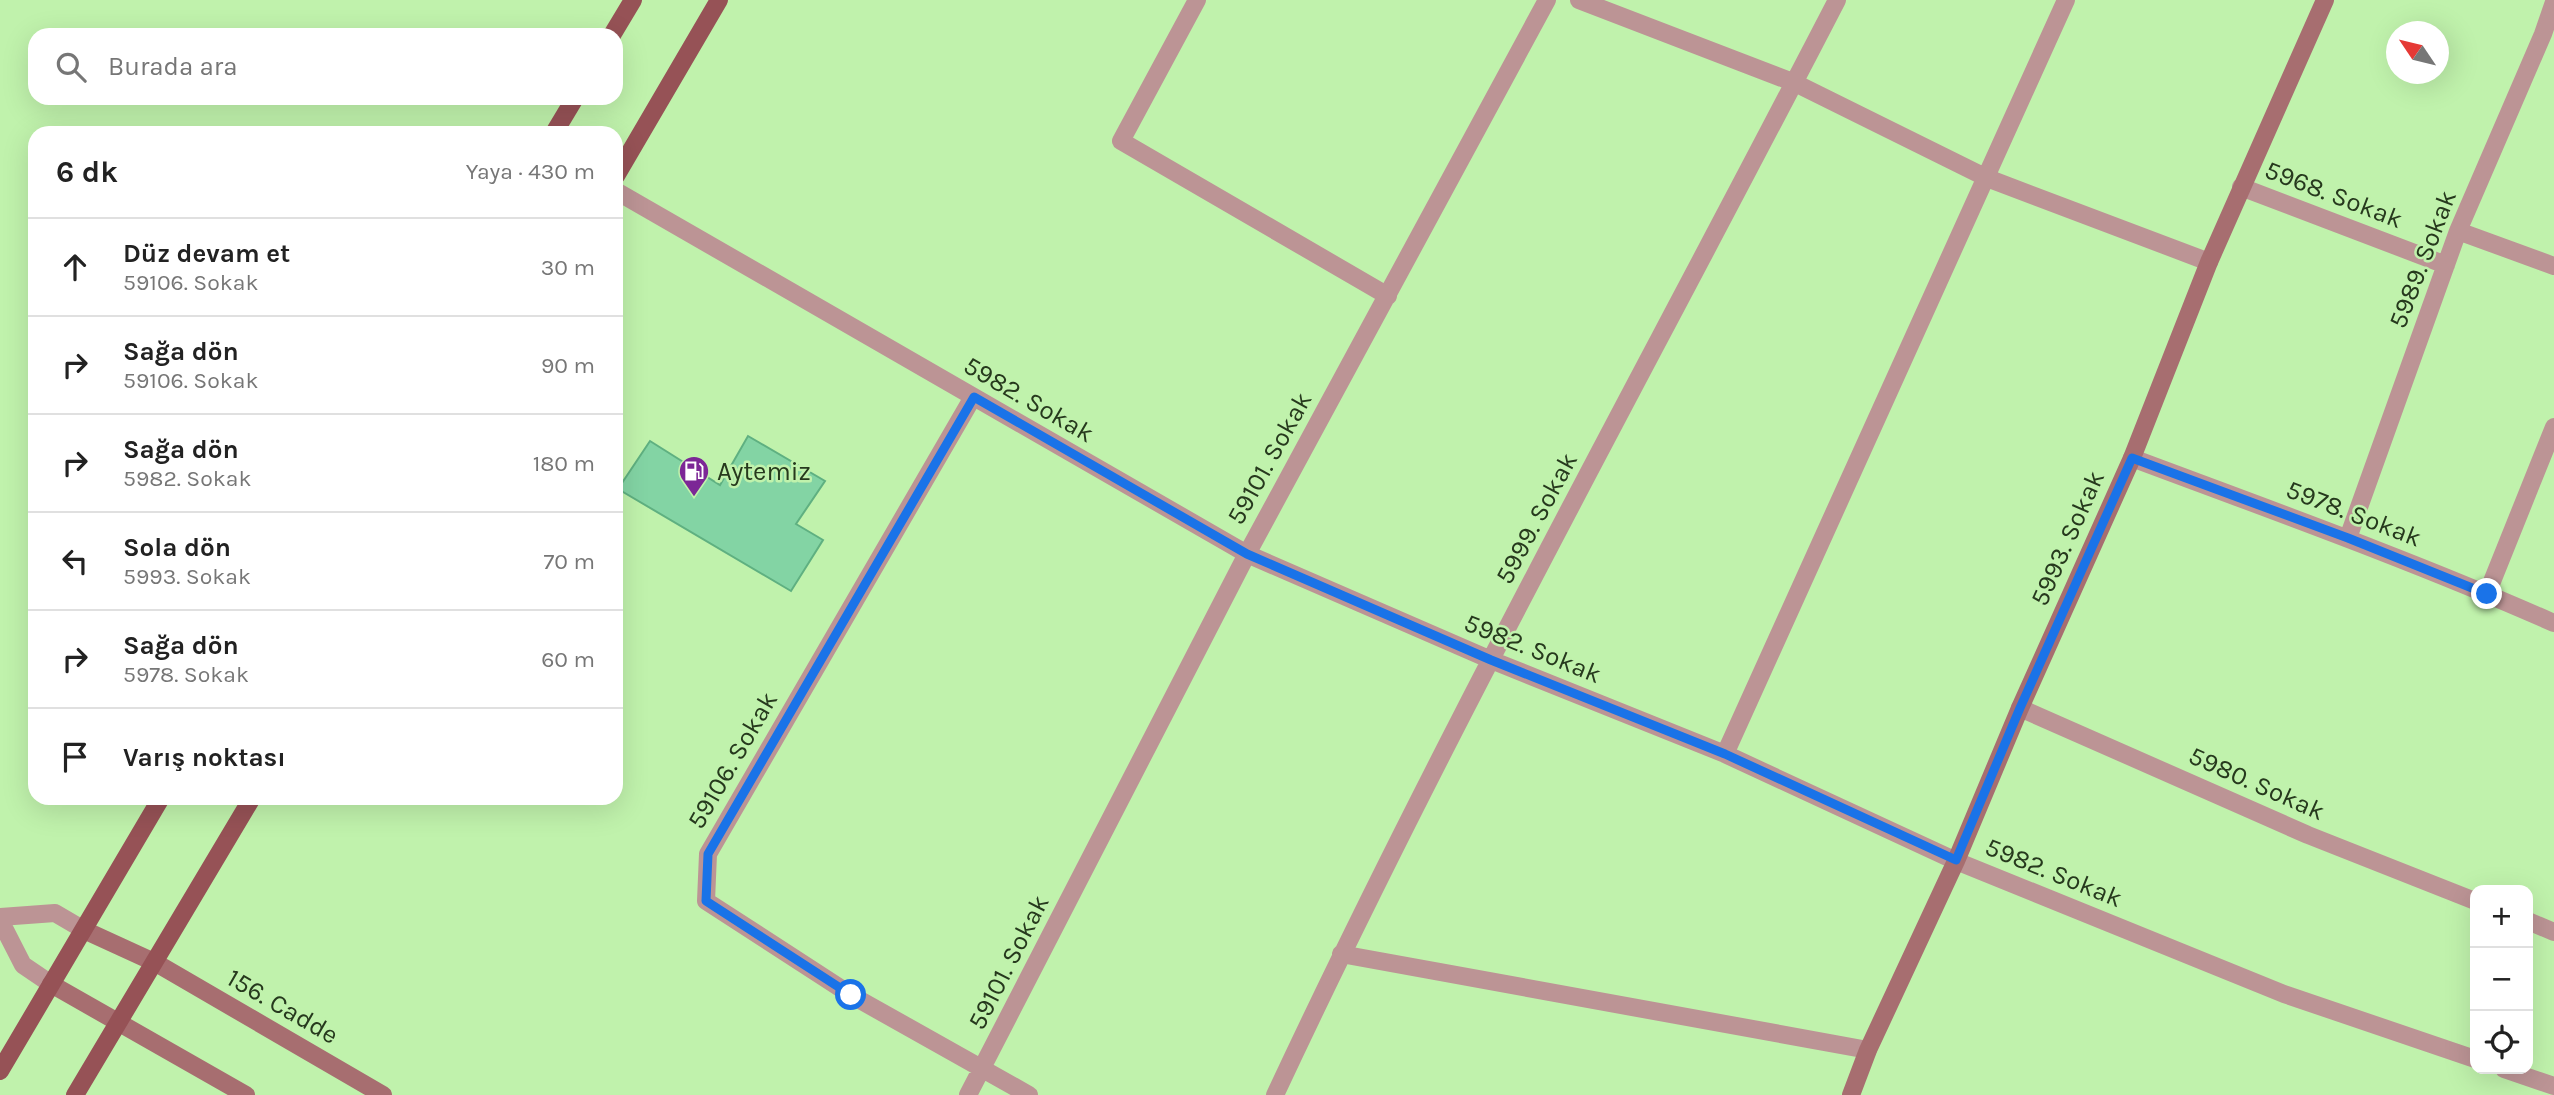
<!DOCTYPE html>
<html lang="tr">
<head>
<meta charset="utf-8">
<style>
  :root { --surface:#fff; --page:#f6f6f6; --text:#222; --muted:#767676; --line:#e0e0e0 }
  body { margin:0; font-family:Karla,sans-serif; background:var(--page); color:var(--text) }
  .controls { position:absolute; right:21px; bottom:21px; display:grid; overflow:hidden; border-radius:14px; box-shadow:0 7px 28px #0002 }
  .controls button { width:63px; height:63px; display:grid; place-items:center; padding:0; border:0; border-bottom:2px solid var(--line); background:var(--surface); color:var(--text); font:35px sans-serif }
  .compass { position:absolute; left:2386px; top:21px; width:63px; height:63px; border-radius:50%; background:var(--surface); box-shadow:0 7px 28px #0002; rotate:305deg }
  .stop { position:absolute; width:21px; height:21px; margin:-16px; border:5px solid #1a73e8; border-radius:50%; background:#fff }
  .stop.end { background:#1a73e8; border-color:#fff; box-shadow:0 2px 7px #0008 }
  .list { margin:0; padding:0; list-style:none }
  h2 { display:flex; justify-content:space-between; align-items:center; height:91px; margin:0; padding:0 28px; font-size:30px }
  h2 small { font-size:23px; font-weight:400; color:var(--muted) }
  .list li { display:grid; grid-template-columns:46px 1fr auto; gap:21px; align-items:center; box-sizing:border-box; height:98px; padding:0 28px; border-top:2px solid var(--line) }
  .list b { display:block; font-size:26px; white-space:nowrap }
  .list p { margin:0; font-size:23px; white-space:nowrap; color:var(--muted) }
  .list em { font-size:23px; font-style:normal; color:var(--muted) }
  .icon { flex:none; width:38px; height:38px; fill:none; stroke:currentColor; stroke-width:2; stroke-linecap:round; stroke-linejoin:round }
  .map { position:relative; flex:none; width:2554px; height:1095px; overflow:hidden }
  .search { position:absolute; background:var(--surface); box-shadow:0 7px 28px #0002; left:28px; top:28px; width:595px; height:77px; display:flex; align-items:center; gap:18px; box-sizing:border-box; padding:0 24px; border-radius:21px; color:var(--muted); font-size:26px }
  .panel { position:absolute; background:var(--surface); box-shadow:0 7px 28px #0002; left:28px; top:126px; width:595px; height:679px; border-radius:21px }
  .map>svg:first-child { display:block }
  .building { fill:#83d4a4; stroke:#5fb081; stroke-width:2 }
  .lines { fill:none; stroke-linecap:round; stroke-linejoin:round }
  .street { stroke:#bc9495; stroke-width:18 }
  .secondary { stroke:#a76e70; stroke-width:18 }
  .primary { stroke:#965256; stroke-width:18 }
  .route { stroke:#1a73e8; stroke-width:9 }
  .labels { text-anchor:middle; stroke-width:5; stroke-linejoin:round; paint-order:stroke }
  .street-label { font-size:26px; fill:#26391d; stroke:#c0f2ac }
  .poi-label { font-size:26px; fill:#26391d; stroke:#c0f2ac; text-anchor:start }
</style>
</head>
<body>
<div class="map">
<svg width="2554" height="1095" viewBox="0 0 2554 1095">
  <rect width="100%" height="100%" fill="#c0f2ac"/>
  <path class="building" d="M748 436 825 481 796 524 823 540 791 591 618 489 650 441 720 485Z"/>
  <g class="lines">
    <path class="street" d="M1197 0 1121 141 1388 296
      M1579 0 1795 83 1987 178 2209 262
      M2241 187 2446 265
      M616 191 1247 554 1491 660 1725 754 1956 861 2284 994 2475 1059
      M2458 231 2554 266
      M973 397 708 854 706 901 851 995 1029 1095
      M2132 458C2274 511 2416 562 2554 623
      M2348 538 2458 231 2543 34 2554 2
      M2487 594 2554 427
      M2020 708 2308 835 2475 901
      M1725 754 2066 0
      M0 917 55 913 84 930
      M0 920 23 965 51 984
      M2528 921 2554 932
      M1341 954 1868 1050
      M2504 1069 2554 1086
      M968 1095 1247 554 1547 0
      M1275 1095C1449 723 1649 364 1837 0"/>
    <path class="secondary" d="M84 930 156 963 383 1095
      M51 984 246 1095
      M1851 1095 1868 1050 1956 861 2020 708 2132 458 2209 262 2325 0"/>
    <path class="primary" d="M612 35 633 0
      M554 133 575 98
      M616 176 719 0
      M0 1071 161 798
      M75 1095 252 798"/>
  </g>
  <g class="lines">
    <path class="route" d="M851 995 706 901 708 854 974 397 1247 554 1491 660 1725 754 1956 860 2020 708 2132 458 2348 538 2487 594"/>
  </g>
  <defs>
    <g id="fuel-pin" transform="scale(1.575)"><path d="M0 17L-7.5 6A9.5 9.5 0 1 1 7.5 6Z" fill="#7c2796" stroke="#c0f2ac"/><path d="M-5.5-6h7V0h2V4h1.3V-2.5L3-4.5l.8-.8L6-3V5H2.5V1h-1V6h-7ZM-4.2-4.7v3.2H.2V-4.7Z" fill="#fff"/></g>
  </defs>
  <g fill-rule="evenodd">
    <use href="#fuel-pin" x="694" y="471"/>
  </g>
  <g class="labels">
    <g class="street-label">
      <text transform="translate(2334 194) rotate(21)" y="9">5968. Sokak</text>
      <text transform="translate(2422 259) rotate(-69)" y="9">5989. Sokak</text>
      <text transform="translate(1029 399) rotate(30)" y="9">5982. Sokak</text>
      <text transform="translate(1269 458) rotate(-61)" y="9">59101. Sokak</text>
      <text transform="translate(2354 513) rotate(21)" y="9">5978. Sokak</text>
      <text transform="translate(1536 518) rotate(-62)" y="9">5999. Sokak</text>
      <text transform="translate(2067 538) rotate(-66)" y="9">5993. Sokak</text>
      <text transform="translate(1533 648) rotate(22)" y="9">5982. Sokak</text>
      <text transform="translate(732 760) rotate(-60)" y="9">59106. Sokak</text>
      <text transform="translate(2257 783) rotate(24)" y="9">5980. Sokak</text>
      <text transform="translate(2054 872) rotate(22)" y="9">5982. Sokak</text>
      <text transform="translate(1008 962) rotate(-63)" y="9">59101. Sokak</text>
      <text transform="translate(283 1006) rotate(30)" y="9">156. Cadde</text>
    </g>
    <g class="poi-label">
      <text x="717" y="480">Aytemiz</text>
    </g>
  </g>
</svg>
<div class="controls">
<button>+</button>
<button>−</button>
<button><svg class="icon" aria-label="locate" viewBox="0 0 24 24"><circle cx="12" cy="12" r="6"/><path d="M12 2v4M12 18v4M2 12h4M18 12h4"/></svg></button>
</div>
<svg class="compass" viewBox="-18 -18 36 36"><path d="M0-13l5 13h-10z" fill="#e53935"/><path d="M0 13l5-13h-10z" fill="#767676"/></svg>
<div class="stop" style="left:851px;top:995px"></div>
<div class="stop end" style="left:2487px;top:594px"></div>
<div class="search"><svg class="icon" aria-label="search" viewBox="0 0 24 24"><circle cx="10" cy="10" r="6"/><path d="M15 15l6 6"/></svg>Burada ara</div>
<section class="panel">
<h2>6 dk<small>Yaya · 430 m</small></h2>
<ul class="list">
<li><svg class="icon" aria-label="ahead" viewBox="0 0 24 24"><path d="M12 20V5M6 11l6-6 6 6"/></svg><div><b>Düz devam et</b><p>59106. Sokak</p></div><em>30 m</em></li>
<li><svg class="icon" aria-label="right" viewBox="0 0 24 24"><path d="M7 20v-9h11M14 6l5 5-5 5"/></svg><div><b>Sağa dön</b><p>59106. Sokak</p></div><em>90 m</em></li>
<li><svg class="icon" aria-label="right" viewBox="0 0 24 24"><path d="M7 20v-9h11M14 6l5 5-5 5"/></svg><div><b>Sağa dön</b><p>5982. Sokak</p></div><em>180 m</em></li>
<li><svg class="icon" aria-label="left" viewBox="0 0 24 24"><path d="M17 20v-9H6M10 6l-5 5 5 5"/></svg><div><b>Sola dön</b><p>5993. Sokak</p></div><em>70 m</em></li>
<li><svg class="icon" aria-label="right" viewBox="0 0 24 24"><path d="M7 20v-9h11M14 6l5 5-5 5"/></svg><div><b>Sağa dön</b><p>5978. Sokak</p></div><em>60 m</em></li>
<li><svg class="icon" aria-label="arrive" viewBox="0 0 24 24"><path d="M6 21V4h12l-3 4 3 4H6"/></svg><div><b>Varış noktası</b></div></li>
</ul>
</section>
</div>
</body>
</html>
